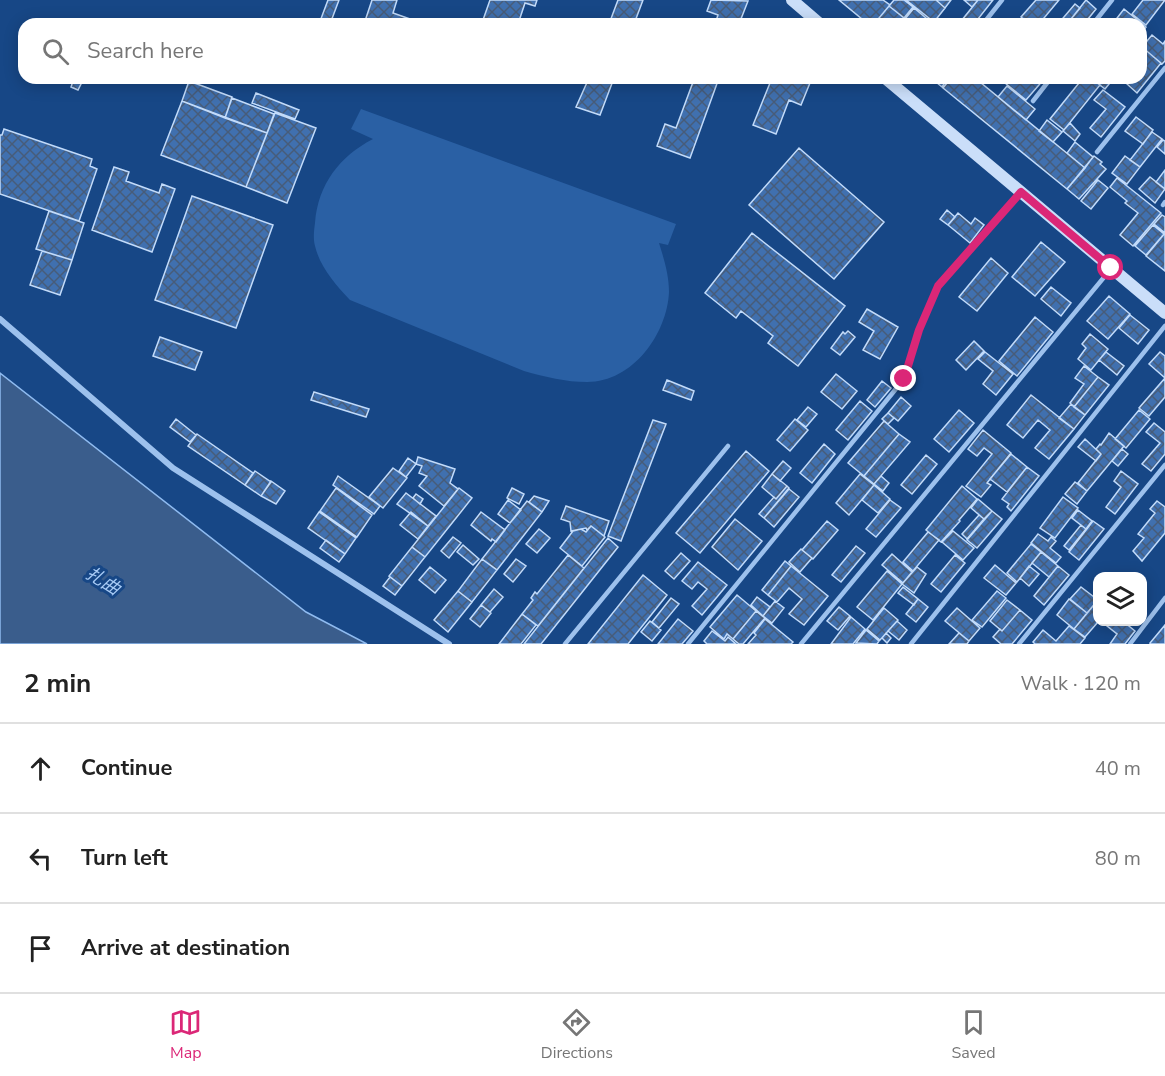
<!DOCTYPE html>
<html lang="en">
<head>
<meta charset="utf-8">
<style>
  :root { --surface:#fff; --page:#f6f6f6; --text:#222; --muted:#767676; --line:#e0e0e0; --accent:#db2777 }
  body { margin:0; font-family:"Nunito Sans","Noto Sans SC",sans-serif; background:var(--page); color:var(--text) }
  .controls { position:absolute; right:18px; bottom:18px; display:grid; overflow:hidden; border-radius:12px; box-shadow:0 3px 15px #0003 }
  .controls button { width:54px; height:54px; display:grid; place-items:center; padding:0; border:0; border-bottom:2px solid var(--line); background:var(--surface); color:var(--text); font:30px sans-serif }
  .stop { position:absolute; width:18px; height:18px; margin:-14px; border:4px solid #db2777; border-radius:50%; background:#fff }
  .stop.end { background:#db2777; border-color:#fff; box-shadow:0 2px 6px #0008 }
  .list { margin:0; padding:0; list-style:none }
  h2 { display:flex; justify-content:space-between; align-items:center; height:78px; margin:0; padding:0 24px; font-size:26px }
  h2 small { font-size:20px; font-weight:400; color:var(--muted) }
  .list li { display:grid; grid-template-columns:39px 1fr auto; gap:18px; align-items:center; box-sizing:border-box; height:90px; padding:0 24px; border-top:2px solid var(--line) }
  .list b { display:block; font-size:22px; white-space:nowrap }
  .list em { font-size:20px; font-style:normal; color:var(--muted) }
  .icon { flex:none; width:33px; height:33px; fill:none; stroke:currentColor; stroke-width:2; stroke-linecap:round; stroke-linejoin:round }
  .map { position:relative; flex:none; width:1165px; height:644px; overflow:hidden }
  .search { position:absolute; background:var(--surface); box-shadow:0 3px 15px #0003; left:18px; right:18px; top:18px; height:66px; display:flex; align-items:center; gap:15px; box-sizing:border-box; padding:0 21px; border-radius:18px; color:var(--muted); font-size:22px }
  .sheet { height:348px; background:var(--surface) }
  nav { display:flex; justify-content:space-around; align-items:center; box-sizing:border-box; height:84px; border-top:2px solid var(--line); background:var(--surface); font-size:16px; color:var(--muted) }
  nav a { display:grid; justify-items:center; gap:3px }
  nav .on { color:var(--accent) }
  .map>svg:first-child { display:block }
  .pitch { fill:#2a60a4 }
  .water { fill:#3a5d8c; stroke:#8fbbf0; stroke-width:1.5 }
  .building { fill:url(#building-cross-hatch); stroke:#c2dbfa; stroke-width:1.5 }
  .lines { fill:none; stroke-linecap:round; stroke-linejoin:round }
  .service { stroke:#9dc1ed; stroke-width:4.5 }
  .minor { stroke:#9dc1ed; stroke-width:6 }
  .secondary { stroke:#cadef9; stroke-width:12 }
  .route { stroke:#db2777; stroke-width:8 }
  .labels { text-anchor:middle; stroke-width:6; stroke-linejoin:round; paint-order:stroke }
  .water-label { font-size:18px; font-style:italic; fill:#a8cbf5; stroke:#174786 }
</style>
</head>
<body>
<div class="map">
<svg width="1165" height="644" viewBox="0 0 1165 644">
  <defs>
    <pattern id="building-cross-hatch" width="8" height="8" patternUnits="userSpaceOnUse" patternTransform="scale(1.5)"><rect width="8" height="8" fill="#4070af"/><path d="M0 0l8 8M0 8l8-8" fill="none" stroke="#475c79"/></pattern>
  </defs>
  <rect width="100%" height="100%" fill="#174786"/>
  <path class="pitch" d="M361 109 676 224 668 245 659 243C664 259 669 275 669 292 667 334 633 382 587 382 566 382 545 377 524 371L350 300C335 284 320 267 315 246 313 239 314 230 315 223 318 184 340 156 373 139L351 129Z"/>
  <path class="water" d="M0 373 306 612 367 644H0Z"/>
  <path class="building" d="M328 0H339L330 24H319Z
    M372 0H397L393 13 410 19 408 24H364Z
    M490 0H537L535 6 525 3 518 24H491V22L483 20Z
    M618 0H643L634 24H609Z
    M711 0 748 1 739 24H715L718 15 707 11Z
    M839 0H883L890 5 874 24H868Z
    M894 0H904L913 7 904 18 889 6Z
    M906 0H936L945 8 934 22Z
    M936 0H951L945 8Z
    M964 0H978L972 7Z
    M978 0H993L974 24H967L962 20Z
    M1036 0H1059L1039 24H1030L1021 17Z
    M1086 0 1096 9 1084 24H1067Z
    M1143 0H1165L1146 25 1132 14Z
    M1075 4 1080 8 1067 24H1058Z
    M889 6 904 18 900 24H874Z
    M914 8 932 23 901 24Z
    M1124 9 1146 27 1141 33V24H1116L1114 22Z
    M1152 35 1163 44 1165 41V61L1162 64 1142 47Z
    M1142 47 1161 63 1137 93 1127 84 1132 78H1141Z
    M74 78H84L78 90 71 87Z
    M589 78H614L600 115 576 107Z
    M687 78H719L690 158 657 146 665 124 676 128 693 82Z
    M772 78H812L801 105 789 100 776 134 753 125Z
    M931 78H948L942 87Z
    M951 78H975L1085 168 1067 189 943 88Z
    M1001 78H1045L1026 100 1000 79Z
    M1083 78H1091L1100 85 1064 130 1050 119Z
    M1091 78H1114L1105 89Z
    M189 81 232 97 225 118 182 101Z
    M1007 86 1035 109 1026 120 998 97Z
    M1103 90 1125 107 1101 137 1090 128 1106 109 1094 100Z
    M256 93 299 110 295 119 252 103Z
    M232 98 274 114 267 133 225 118Z
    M182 101 267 133 246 187 161 155Z
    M275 113 316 128 287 203 246 187Z
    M1136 117 1153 130 1143 144 1125 131Z
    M1047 120 1062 132 1053 142 1039 131Z
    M1070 123 1080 134 1075 141 1063 131Z
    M4 129 92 159 90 166 97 169 79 221 0 194V135H2Z
    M1152 132 1162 139 1140 167 1130 160Z
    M1163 140 1165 141V154L1157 147Z
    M1075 142 1093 157 1085 168 1067 153Z
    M799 148 884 222 834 279 749 205Z
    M1094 156 1102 162 1100 164 1106 169 1079 199 1067 189Z
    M1125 156 1140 167 1127 184 1112 173Z
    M114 167 129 172 126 181 159 193 162 184 175 189 152 252 92 230Z
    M1165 170V189L1156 182Z
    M1150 177 1165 189 1155 203 1139 189Z
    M1117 178 1161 213 1133 246 1120 235 1138 213 1125 203 1127 201 1110 187Z
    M1098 180 1108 188 1091 209 1081 201Z
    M192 196 273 225 236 328 155 300Z
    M947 210 955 217 948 225 940 219Z
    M49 211 84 223 72 260 36 249Z
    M958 213 971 224 975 218 984 225 970 243 948 225Z
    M1162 215 1165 217V233L1154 224Z
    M1153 225 1164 234 1146 255 1135 246Z
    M752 233 845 306 798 366 768 343 773 336 741 311 736 318 705 293Z
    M1165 233V271L1146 256Z
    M1041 242 1065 262 1035 296 1012 277Z
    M42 251 72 260 60 295 30 285Z
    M991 258 1008 273 977 311 959 297Z
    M1051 287 1071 303 1061 316 1041 299Z
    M1109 296 1130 314 1108 339 1087 321Z
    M867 309 898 327 880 359 863 350 874 331 859 322Z
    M1130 315 1149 330 1138 344 1119 328Z
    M1035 317 1053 332 1017 376 999 361Z
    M848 331 855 337 840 355 831 348 843 332 845 334Z
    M1090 334 1108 349 1091 370 1078 359 1086 348 1082 344Z
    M160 337 202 352 195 370 153 356Z
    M974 341 984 351 966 370 956 360Z
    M985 352 1013 374 996 395 983 384 993 371 978 359Z
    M1106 352 1124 366 1117 375 1099 360Z
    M1160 352 1165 356V397L1149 416 1139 408 1165 378 1149 364Z
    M1084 366 1098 377 1074 407 1070 403 1084 384 1075 378Z
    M836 374 857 391 842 409 821 392Z
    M1098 377 1109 385 1085 415 1074 407Z
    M667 380 694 391 691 400 663 390Z
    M882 381 891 388 875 407 867 400Z
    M314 392 369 409 366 417 311 400Z
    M1031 395 1074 429 1049 459 1035 448 1050 430 1038 420 1023 438 1007 425Z
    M901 397 911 406 898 421 888 413Z
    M860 401 872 411 848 440 836 430Z
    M1071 404 1085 415 1074 429 1059 418Z
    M808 407 817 414 806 427 797 420Z
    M959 410 974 423 949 452 934 439Z
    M1139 410 1150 419 1126 448 1115 439Z
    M888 413 894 418 888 424 882 419Z
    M176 419 196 435 190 442 170 427Z
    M795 419 808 430 790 451 777 440Z
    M653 420 666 424 621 541 608 536Z
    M884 421 899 434 864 476 848 463Z
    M1154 423 1165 432V454L1151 471 1142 464 1160 443 1146 432Z
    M983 430 1011 453 987 483 991 485 981 497 966 486 992 454 984 448 977 456 968 449Z
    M1109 433 1124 446 1087 491 1078 483 1101 454 1096 449 1100 444 1101 445Z
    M197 434 253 473 245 485 188 446Z
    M899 434 910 442 874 484 864 476Z
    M1085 439 1101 454 1096 461 1078 447Z
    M824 444 835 454 812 483 800 473Z
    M1122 449 1128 454 1118 466 1112 461Z
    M746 451 769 471 700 553 676 533Z
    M1011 454 1027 467 1007 492 990 479Z
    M926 455 937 464 912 494 901 485Z
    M418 457 455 469 450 483 458 489 444 506 419 486 427 476 419 473 422 466 416 464Z
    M408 458 416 464 406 477 399 471Z
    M783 461 791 468 780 481 772 474Z
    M1027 467 1039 476 1011 511 1007 507 1009 504 1002 499Z
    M393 468 407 478 383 508 369 497Z
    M255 471 271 482 261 496 245 485Z
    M1121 471 1138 484 1115 514 1106 507 1121 487 1114 481Z
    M772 474 787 486 776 499 762 487Z
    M860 474 874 485 849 515 836 503Z
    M338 476 380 506 374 514 333 485Z
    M881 476 889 483 883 491 874 484Z
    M271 481 285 491 276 504 261 496Z
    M1075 482 1087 491 1077 504 1065 494Z
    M874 485 890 499 878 513 862 500Z
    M787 486 789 488 764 518 759 514 774 497 776 499Z
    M962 486 977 499 959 520 960 521 941 542 926 530Z
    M336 488 372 515 357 537 320 511Z
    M459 488 472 498 425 557 412 547Z
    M512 488 524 494 519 504 507 498Z
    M789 489 799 497 774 527 764 518Z
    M406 493 436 516 428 526 397 504Z
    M416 494 423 499 420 504 413 498Z
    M534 496 549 501 542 512 529 502Z
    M1063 497 1078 508 1055 538 1040 528Z
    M978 499 992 511 984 519 971 508Z
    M508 500 521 510 510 523 498 514Z
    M890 500 901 508 876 537 866 529Z
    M527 501 542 512 497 570 482 559Z
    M1157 501 1165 507V533L1142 561 1133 551 1144 538 1138 534 1155 513 1150 509Z
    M566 506 609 521 604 536 591 526 587 530 586 528 571 531 570 522 561 519Z
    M1078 510 1092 521 1086 529 1072 518Z
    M992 511 1002 519 977 548 967 540Z
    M319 512 356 538 345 554 308 528Z
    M411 512 428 526 418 539 400 525Z
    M481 512 505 530 496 542 492 539 491 541 471 525Z
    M979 515 984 519 967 539 962 534Z
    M735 519 762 541 738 570 712 547Z
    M827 521 838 530 813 559 802 550Z
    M1093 521 1104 529 1079 560 1069 552Z
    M1081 525 1086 529 1069 550 1064 546Z
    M591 526 605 537 582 566 560 548 573 531 581 529 586 532Z
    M539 529 550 538 537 553 526 544Z
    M953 531 974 548 963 560 942 542Z
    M928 532 939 540 913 571 903 562Z
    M1038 534 1048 541 1051 537 1056 541 1050 548 1061 557 1056 563 1031 543Z
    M453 537 461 543 449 558 441 551Z
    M608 538 618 547 541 644H524Z
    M326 540 345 554 339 562 320 548Z
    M1031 544 1041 552 1017 582 1007 573Z
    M463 545 479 559 473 565 457 552Z
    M856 546 865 553 841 582 832 575Z
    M412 547 425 557 402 586 389 576Z
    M801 549 812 558 800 572 789 562Z
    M1041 552 1058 566 1049 577 1032 563Z
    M681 553 690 561 674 579 665 571Z
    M892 554 912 572 903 583 882 565Z
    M568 555 584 568 538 626 522 614 533 600 531 598 535 592 537 594Z
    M955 555 965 563 941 592 931 584Z
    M482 559 497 570 472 602 458 591Z
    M516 559 526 566 513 582 504 574Z
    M785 561 791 566 768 595 762 590Z
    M698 562 727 585 702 615 692 606 707 589 698 582 692 589 682 581Z
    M995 565 1016 583 1006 595 984 578Z
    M791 566 828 596 804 625 789 614 802 599 789 588 777 602 768 595Z
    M1029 566 1039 574 1029 586 1020 578Z
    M1058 566 1069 575 1044 605 1034 596Z
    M430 567 446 580 435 593 419 580Z
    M917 567 926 574 914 593 902 584Z
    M887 571 902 584 873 620 857 607Z
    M643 575 667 595 628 644H588Z
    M390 577 402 586 395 595 383 586Z
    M903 587 918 599 914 605 898 593Z
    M1081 587 1098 600 1087 613 1070 599Z
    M494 589 503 597 490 612 481 605Z
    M458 591 472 602 448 632 434 620Z
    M997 591 1006 598 982 627 972 620Z
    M737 595 756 611 733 639 727 634 724 639 710 627Z
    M757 597 770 607 763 616 751 605Z
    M671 598 679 604 659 628 652 622Z
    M918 599 928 607 916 622 906 614Z
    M1069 599 1087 613 1074 629 1057 615Z
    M1007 600 1020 610 1002 631 990 621Z
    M1098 600V622L1085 637 1074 629Z
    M775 601 784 608 772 623 763 616Z
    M481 605 491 613 480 627 470 619Z
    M839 607 850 616 838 630 827 621Z
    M884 608 898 620 880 640 867 629Z
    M957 608 980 628 969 641 945 621Z
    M1020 610 1032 620 1012 644H1001L993 637 1000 629 1002 631Z
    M756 611 765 618 743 644H739L733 639Z
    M522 614 536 625 521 644H499Z
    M851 617 865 629 853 644H831Z
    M678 619 693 631 682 644H658Z
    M765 619 793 642 791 644H748L756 635 754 633Z
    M650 621 661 630 652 641 641 632Z
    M897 621 907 630 899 640 888 631Z
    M1102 622H1124L1135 631 1125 644H1110L1117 634Z
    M1165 625V644H1150V643Z
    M1069 626 1085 638 1080 644H1035L1033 642 1043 630 1056 641Z
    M866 630 879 641 877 644 856 643Z
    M712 631 725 641 728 637 736 644H707L704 641Z
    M886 633 891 638 887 643 882 638Z
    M959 633 969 641 967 644H949Z"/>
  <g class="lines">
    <path class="service" d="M983 24 1002 0
      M1093 24 1112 0
      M1033 101 1051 78
      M1097 152 1165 68
      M1163 205 1165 202
      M565 644 728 446
      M688 644 904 379 919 330 938 286 1021 192
      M801 644 1110 270
      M911 644 1165 326
      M1019 644 1165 465
      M1130 644 1165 598"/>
    <path class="minor" d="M0 319 173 468 449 644"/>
    <path class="secondary" d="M792 0 820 24
      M885 78 1165 313"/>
  </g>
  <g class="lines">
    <path class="route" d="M904 379 919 330 938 286 1021 192 1111 268"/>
  </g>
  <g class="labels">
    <g class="water-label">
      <text transform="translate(103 581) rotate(32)" y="6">扎曲</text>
    </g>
  </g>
</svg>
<div class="controls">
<button><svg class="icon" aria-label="layers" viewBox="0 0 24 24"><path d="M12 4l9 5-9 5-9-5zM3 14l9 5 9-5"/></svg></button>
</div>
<div class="stop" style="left:1111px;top:268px"></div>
<div class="stop end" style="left:904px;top:379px"></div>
<div class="search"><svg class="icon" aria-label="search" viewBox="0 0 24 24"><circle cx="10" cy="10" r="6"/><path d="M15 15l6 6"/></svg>Search here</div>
</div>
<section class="sheet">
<h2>2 min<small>Walk · 120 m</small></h2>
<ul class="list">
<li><svg class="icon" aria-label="ahead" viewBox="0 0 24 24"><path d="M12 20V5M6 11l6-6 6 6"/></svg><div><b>Continue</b></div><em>40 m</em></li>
<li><svg class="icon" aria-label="left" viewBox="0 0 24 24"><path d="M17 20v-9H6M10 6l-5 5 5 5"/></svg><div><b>Turn left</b></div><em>80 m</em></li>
<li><svg class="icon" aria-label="arrive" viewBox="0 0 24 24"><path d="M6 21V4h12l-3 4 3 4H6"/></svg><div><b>Arrive at destination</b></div></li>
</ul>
</section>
<nav>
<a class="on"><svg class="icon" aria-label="map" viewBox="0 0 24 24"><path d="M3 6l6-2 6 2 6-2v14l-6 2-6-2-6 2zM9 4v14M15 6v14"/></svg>Map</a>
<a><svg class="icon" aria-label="directions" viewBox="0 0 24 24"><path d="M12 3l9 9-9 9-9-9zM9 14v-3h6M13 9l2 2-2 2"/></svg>Directions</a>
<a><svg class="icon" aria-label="saved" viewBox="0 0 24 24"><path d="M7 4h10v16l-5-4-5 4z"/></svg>Saved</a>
</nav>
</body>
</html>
